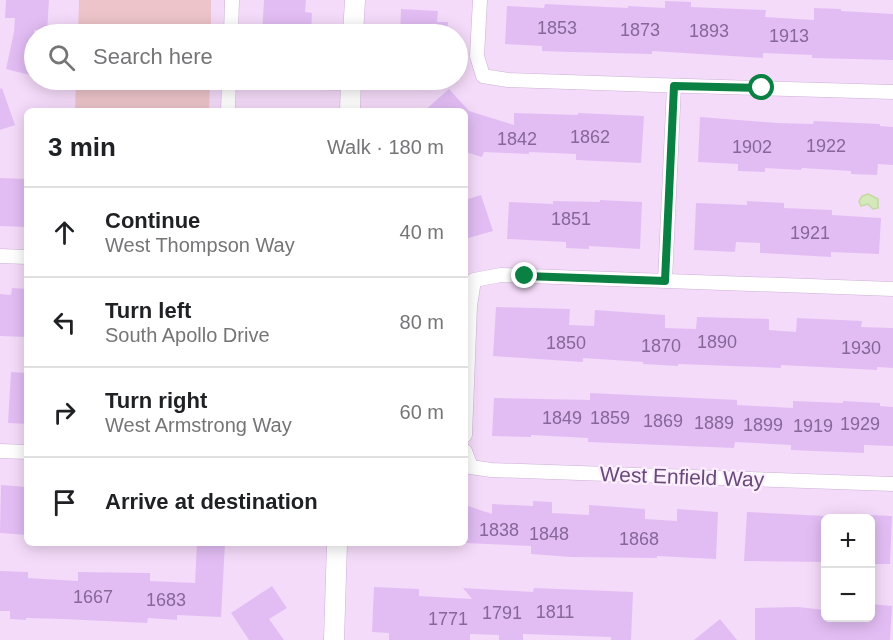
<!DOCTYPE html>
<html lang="en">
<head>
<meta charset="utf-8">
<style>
  :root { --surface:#fff; --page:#f2f2f2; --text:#202124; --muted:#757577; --line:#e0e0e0 }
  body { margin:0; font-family:Helvetica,sans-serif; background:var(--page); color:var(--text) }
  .controls { position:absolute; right:18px; bottom:18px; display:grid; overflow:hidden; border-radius:9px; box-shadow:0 3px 15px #0003 }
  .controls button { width:54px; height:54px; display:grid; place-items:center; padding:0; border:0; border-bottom:2px solid var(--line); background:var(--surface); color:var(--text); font:30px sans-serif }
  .stop { position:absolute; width:18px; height:18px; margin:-14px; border:4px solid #0b8043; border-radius:50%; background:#fff }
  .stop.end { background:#0b8043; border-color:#fff; box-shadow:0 2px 6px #0008 }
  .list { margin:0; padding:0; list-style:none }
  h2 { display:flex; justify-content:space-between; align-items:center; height:78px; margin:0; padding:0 24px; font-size:26px }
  h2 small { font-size:20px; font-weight:400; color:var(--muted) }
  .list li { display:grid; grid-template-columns:39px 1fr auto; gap:18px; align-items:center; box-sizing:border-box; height:90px; padding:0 24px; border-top:2px solid var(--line) }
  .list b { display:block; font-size:22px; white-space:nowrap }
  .list p { margin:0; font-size:20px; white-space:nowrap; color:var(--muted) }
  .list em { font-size:20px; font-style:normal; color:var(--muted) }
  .icon { flex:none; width:33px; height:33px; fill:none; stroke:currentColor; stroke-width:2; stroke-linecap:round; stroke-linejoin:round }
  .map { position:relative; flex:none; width:893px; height:640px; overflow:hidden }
  .search { position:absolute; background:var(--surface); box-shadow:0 3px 15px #0003; left:24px; top:24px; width:444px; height:66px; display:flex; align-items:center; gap:15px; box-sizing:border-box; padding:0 21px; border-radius:33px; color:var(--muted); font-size:22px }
  .panel { position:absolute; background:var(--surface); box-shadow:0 3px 15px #0003; left:24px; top:108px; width:444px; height:438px; border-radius:9px }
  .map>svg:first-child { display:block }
  .residential { fill:#f5dbfa; fill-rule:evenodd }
  .green { fill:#ecc4ca }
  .water { fill:#d5e8ba; stroke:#c1daa0; stroke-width:1.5 }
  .building { fill:#e2bdf4 }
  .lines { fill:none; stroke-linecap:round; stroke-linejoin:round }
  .street-casing { stroke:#cbb1d5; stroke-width:15 }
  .secondary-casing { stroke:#ceb0da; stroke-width:21 }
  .street { stroke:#fff; stroke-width:14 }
  .secondary { stroke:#fff; stroke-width:20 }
  .route { stroke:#0b8043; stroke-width:8 }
  .labels { text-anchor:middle; stroke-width:4.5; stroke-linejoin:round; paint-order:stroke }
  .number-label { font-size:18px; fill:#866797 }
  .street-label { font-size:21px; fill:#674a78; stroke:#fdeeff }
</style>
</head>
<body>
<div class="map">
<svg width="893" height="640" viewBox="0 0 893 640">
  <rect width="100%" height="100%" fill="#fbe7fd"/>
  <path class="residential" d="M0 0H893V640H0ZM34 34H458V80H34ZM27 111H465V543H27ZM826 518H870V618H826Z"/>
  <path class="green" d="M79 0H211V34H78Z
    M76 80H210L209 111H75Z"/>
  <path class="water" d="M868 194 878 199V208L873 209 868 204 861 206 859 201 862 196Z"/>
  <path class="building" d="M6 0H49L47 31 34 30V76L6 69 14 32 15 18H5Z
    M264 0H306L305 12 312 13 311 34H262Z
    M665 1 691 2V7L766 10 765 17 814 20V8L841 9V11L893 14V60L812 58V55L763 53V58L652 51V54L570 52 542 51V46L505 44 507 6 544 8 545 4 628 8V6L665 8Z
    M401 9 438 11 437 22H448L447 34H400Z
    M2 88 15 125 0 130V89Z
    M449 89 469 111 514 125V113L578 115V113L644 116 641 163 576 160V154L529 152V154L484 152 482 157 465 152V111H424Z
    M700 117 777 123 813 124 814 121 880 124V126L893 127V165L878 164 877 175 851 174V171L802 168 801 170 765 168V172L738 171V164L698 162Z
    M0 178 27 179V227L0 226Z
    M481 195 493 231 465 239V200Z
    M600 200 642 202 640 249 589 246V249L566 248V242L507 239 509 202 553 204V201L600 202Z
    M747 201 784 203V208L832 210V215L881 218 879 254 831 252V257L760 253V243L736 242 735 252 694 250 696 203 747 205Z
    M12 288 27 289V337L0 336V294L11 295Z
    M496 307 570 309 569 325 594 326 595 310 665 315V328L696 329 697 317 769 319V330L796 332 797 318 862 321 861 327 893 328V368L877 367V370L781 365V368L678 364V366L643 364V362L583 358V362L493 356Z
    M11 372 27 373V424L8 423Z
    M590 393 737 400V405L793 408V401L843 403V401L880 403V406L893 407V446L864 445V453L791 450V445L735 442 734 448 588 442V438L531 435V437L492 436 494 398 590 400Z
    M1 485 27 487V535L0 533Z
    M533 501 552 502V513L589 515V505L645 509V519L677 521V509L718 512 716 559 657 556V558L571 557 531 554V546L465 543V505L492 514V504L533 506Z
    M747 512 825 516V562L744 561Z
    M870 515 892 516 890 564H870Z
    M197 543H225L221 617 177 615V620L148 618 147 623 63 619 26 618V620L10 619V611H0V571L28 572V578L78 581V572L150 573V581L195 583Z
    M272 586 287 608 269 619 284 640H249L231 613Z
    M374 587 419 589V596L472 599 463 588 533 592 534 588 633 592 631 640H611V637L523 634V640H499V635L470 634V640H389V633L372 632Z
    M870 604 892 606 890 640H755V608L798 607 825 610V618H870Z
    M720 619 737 640H694Z"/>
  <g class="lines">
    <g class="street-casing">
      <path id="street" d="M480 0 477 56 483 76 508 80 656 85 893 92
        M231 34 232 0
        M229 81 350 83
        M228 111 229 80
        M0 256 27 257
        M665 281 674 86
        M465 435 470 306 474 280 501 275 893 289
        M0 451 27 452
        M465 451 471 467 491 470 893 484"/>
    </g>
    <g class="secondary-casing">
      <path id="secondary" d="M353 34 355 0
        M350 111 351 80
        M334 640 337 543"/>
    </g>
    <use href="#street" class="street"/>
    <use href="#secondary" class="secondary"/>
  </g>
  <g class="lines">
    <path class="route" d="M525 276 665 281 674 86 762 88"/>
  </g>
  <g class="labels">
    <g class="number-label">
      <text x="557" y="34">1853</text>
      <text x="640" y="36">1873</text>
      <text x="709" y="37">1893</text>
      <text x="789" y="42">1913</text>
      <text x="590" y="143">1862</text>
      <text x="517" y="145">1842</text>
      <text x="826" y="152">1922</text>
      <text x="752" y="153">1902</text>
      <text x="571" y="225">1851</text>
      <text x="810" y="239">1921</text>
      <text x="717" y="348">1890</text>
      <text x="566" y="349">1850</text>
      <text x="661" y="352">1870</text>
      <text x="861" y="354">1930</text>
      <text x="562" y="424">1849</text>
      <text x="610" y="424">1859</text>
      <text x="663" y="427">1869</text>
      <text x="714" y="429">1889</text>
      <text x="860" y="430">1929</text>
      <text x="763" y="431">1899</text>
      <text x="813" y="432">1919</text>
      <text x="499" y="536">1838</text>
      <text x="549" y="540">1848</text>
      <text x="639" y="545">1868</text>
      <text x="93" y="603">1667</text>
      <text x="166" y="606">1683</text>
      <text x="555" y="618">1811</text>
      <text x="502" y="619">1791</text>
      <text x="448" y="625">1771</text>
    </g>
    <g class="street-label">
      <text transform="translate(682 477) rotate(2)" y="7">West Enfield Way</text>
    </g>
  </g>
</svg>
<div class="controls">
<button>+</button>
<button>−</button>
</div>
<div class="stop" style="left:762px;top:88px"></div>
<div class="stop end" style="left:525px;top:276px"></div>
<div class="search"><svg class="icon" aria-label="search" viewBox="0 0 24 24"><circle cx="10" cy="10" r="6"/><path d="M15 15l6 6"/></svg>Search here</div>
<section class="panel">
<h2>3 min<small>Walk · 180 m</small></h2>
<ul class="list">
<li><svg class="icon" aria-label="ahead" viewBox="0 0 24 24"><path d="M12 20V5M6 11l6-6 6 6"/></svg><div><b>Continue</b><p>West Thompson Way</p></div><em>40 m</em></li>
<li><svg class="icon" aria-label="left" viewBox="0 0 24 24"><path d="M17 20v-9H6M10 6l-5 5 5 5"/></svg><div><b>Turn left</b><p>South Apollo Drive</p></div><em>80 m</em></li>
<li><svg class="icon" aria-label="right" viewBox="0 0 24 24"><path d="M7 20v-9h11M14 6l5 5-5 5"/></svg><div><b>Turn right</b><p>West Armstrong Way</p></div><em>60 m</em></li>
<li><svg class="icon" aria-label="arrive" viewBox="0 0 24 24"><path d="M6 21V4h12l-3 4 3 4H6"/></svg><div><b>Arrive at destination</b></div></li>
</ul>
</section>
</div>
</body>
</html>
